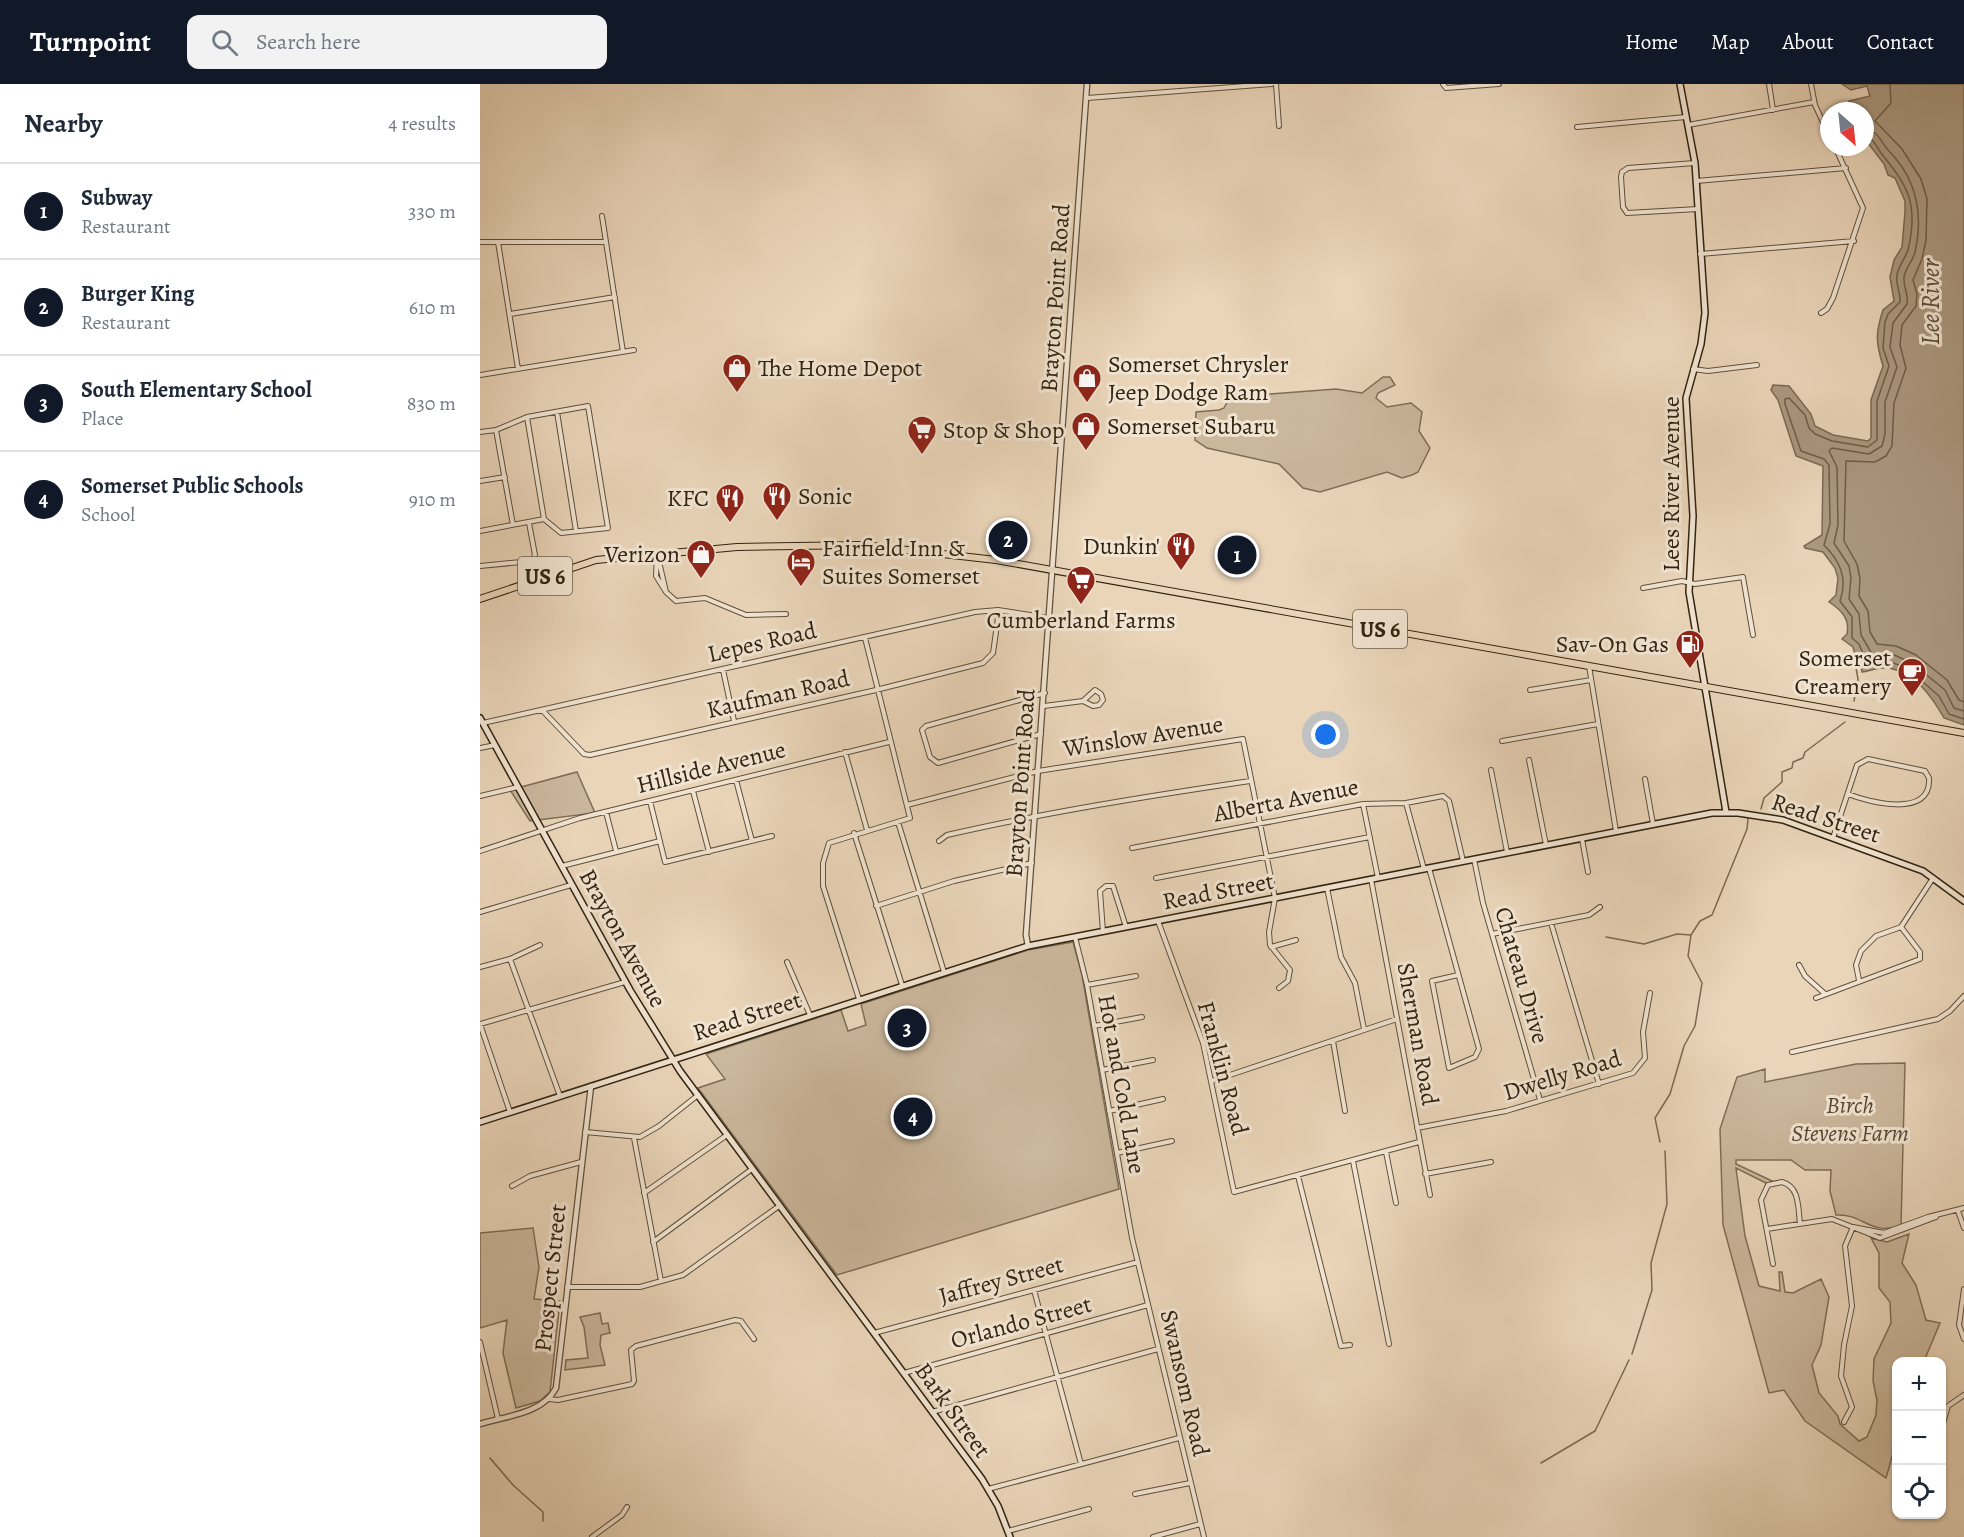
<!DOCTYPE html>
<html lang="en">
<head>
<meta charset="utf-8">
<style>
  :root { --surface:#fff; --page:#f2f2f3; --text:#1f2937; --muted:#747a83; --line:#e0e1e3; --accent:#111827 }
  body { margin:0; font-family:Alegreya,serif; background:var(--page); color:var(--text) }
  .controls { position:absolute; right:18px; bottom:18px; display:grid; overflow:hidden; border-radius:12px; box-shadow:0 2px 4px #0004 }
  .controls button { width:54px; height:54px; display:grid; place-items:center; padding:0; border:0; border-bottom:2px solid var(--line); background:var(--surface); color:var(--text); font:30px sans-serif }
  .compass { position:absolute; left:1340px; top:18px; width:54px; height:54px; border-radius:50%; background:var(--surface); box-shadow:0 2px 4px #0004; rotate:153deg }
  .you { position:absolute; left:846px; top:651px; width:21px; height:21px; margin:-15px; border:4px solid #fff; border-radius:50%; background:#1a73e8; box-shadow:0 0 0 9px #1a73e833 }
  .badge { display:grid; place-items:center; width:39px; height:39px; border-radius:50%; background:var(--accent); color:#fff; font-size:20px; font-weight:700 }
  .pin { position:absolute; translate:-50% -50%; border:3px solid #fff; box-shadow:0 2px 6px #0006 }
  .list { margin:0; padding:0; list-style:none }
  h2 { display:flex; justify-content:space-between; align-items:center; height:78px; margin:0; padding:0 24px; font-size:26px }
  h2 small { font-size:20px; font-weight:400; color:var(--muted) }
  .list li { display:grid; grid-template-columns:39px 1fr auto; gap:18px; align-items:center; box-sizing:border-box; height:96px; padding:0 24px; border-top:2px solid var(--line) }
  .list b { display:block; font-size:22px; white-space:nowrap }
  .list p { margin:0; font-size:20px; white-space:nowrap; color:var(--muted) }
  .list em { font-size:20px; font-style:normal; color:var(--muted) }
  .icon { flex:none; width:33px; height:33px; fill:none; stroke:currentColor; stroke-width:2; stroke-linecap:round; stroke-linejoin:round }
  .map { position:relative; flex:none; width:1484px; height:1453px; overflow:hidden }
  header { display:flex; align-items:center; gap:36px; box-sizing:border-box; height:84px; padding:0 30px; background:var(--accent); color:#fff }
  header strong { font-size:28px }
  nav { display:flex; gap:33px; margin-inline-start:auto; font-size:21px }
  .search { width:420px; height:54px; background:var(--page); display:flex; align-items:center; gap:15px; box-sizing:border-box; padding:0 21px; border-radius:12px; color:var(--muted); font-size:22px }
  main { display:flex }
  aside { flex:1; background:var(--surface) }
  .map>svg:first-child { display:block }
  .green { fill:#cbb79c; stroke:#7e6d56; stroke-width:1.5 }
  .water { fill:#ab987f; stroke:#7b6952; stroke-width:1.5 }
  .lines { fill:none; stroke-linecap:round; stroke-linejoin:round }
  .shore { stroke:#6e5e47; stroke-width:1.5 }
  .stream { stroke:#7b6952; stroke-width:1.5 }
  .minor-casing { stroke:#60503a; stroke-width:6 }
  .tertiary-casing { stroke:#60503a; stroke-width:7 }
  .secondary-casing { stroke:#32230f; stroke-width:8 }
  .primary-casing { stroke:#32230f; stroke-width:8 }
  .minor { stroke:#f1e4d2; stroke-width:4 }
  .tertiary { stroke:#f1e4d2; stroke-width:4.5 }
  .secondary { stroke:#f1e4d2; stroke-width:5 }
  .primary { stroke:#ead5b9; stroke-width:6 }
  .labels { text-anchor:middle; stroke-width:6; stroke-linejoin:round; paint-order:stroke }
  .shield { fill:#f1e4d2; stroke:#6b5d4a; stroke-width:1.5 }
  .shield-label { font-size:22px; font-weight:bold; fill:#32230f }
  .street-label { font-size:24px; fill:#32230f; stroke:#f1e4d2 }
  .poi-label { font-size:24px; fill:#32230f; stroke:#f1e4d2; text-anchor:start }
  .park-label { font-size:24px; font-style:italic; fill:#584832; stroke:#f1e4d2 }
  .water-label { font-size:26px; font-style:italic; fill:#5c4c36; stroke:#f1e4d2 }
</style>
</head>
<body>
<header>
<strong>Turnpoint</strong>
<div class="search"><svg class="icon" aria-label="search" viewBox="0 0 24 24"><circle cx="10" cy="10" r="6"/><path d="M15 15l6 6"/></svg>Search here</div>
<nav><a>Home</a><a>Map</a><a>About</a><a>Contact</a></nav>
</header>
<main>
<aside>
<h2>Nearby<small>4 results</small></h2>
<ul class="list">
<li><span class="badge">1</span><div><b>Subway</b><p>Restaurant</p></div><em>330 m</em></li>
<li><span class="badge">2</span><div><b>Burger King</b><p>Restaurant</p></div><em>610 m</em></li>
<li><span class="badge">3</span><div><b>South Elementary School</b><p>Place</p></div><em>830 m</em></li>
<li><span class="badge">4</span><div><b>Somerset Public Schools</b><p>School</p></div><em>910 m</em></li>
</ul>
</aside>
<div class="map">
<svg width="1484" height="1453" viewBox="0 0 1484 1453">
  <rect width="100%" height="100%" fill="#ead5b9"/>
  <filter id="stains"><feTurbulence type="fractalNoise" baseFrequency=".00333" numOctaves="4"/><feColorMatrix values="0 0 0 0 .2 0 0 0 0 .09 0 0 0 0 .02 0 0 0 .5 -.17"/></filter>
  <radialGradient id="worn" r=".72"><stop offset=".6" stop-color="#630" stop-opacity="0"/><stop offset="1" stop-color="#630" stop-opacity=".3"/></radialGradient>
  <path class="green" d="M903 293H910L915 301 898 309 896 314 907 323 931 319 942 328 939 347 950 364 938 388 932 391 922 394 907 388 840 408 823 404 799 380 727 364 715 356 716 328 739 326 744 324 750 313 761 307 789 310 856 305 882 309Z
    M97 688 115 729 50 737 30 706Z
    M593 858 602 891 639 1105 357 1191 218 1004 245 995 226 970 361 926 368 947 386 941 381 920 548 866Z
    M1425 979 1421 1142C1390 1152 1382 1129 1356 1131L1350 1107 1351 1086H1325L1311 1076H1256V1080L1292 1097 1288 1100 1256 1084 1265 1152 1279 1202 1300 1207 1299 1188H1302L1305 1208 1313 1209 1341 1195 1349 1213 1341 1261 1332 1281 1339 1309 1358 1332 1360 1340 1379 1357 1387 1353 1396 1331 1397 1316 1393 1297 1394 1275 1411 1239 1410 1218 1399 1204V1169L1391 1154 1407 1158 1429 1150 1422 1179 1436 1201 1446 1236 1460 1239 1444 1277 1416 1278V1359L1406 1394 1325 1337 1304 1306 1289 1309 1243 1141 1240 1045 1257 993 1285 985V998L1376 980Z
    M53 1144 59 1183 54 1215 80 1217 70 1308 60 1317 36 1324 23 1269 27 1236 0 1244V1149Z
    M120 1229 122 1240 128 1239 130 1249 121 1251 120 1261 125 1281 85 1286 86 1276 108 1274 104 1243 100 1233Z"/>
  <path class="water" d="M1362 0H1484V641L1464 634C1452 613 1436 589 1409 584 1399 582 1389 588 1382 588L1380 575 1376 574 1373 563 1362 555 1367 550C1370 534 1361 526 1349 518L1356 511 1358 494 1355 484 1343 468 1325 464 1324 462 1342 451 1343 382 1316 372 1298 316 1291 306 1293 301 1309 302 1331 330 1335 342 1353 351 1388 357 1391 354V316L1403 282C1396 259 1395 250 1403 226L1414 217 1410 193 1414 176 1422 163 1425 128V117L1415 94 1408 91 1404 80 1385 55V27H1371L1369 17 1390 12 1387 2 1371 6Z"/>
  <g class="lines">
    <path class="shore" d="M1410 0 1411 19 1395 37 1422 65 1441 95 1447 115 1446 156 1442 175 1433 196 1437 210 1436 222 1422 241 1420 261 1426 284 1414 319 1412 362 1406 372 1395 378 1366 377 1364 457 1377 480 1380 494 1379 512 1388 527 1390 548 1397 560 1416 562 1436 571 1467 596 1479 616 1484 618
      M1385 46C1399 47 1400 57 1408 66 1436 94 1444 128 1435 168 1433 177 1426 183 1424 193 1423 203 1429 210 1427 220L1413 239 1410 263 1417 283 1405 318V350L1402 362 1389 370 1352 364 1349 367 1357 383 1358 441 1354 459 1369 482 1371 494 1369 515 1379 530 1381 551 1392 570H1412L1432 579 1465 606 1474 624 1484 627
      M1385 53C1394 54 1396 62 1401 69 1428 102 1439 120 1428 166 1425 175 1419 181 1417 191 1415 201 1421 208 1420 218L1408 230 1405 238 1403 264 1409 282 1397 317V356L1388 363 1352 357 1335 350 1329 344 1325 331 1309 314 1305 315V320L1321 367 1344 375 1349 381 1350 440 1344 461C1360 477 1368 494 1360 517L1372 533V554L1379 560 1387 579 1411 578 1428 585 1459 612 1469 630 1484 635"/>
    <path class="stream" d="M1374 617 1378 595 1375 578 1378 574
      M1281 725 1284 714 1302 698V688L1312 684 1313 678 1323 674 1325 668 1365 638
      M1126 853 1164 860 1197 850 1211 851
      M1180 1058 1175 1034 1190 1010 1204 962 1215 942 1222 899 1208 872 1211 851 1220 837 1232 831 1267 745 1268 735
      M1152 1270 1172 1206 1171 1179 1187 1120 1185 1067
      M10 1374 33 1401 63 1428V1437
      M1061 1379 1115 1347 1149 1276"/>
    <g class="minor-casing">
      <path id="minor" d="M796 0 799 42
        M963 0 966 4 1019 0
        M1289 0 1293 26
        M1331 0 1335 21 1349 51
        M607 14 792 0
        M1208 41 1334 18
        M1097 43 1206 33
        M1215 79 1148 84 1142 88 1141 93 1143 123 1147 129 1218 125
        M1216 97 1366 84
        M122 132 143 268
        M0 158H125
        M18 158 38 285
        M1220 170 1374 157
        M1341 229 1347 225 1353 214 1383 124 1355 63
        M30 230 135 213
        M1213 285 1228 287 1277 281
        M0 291 154 266
        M77 328 96 447
        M47 333 64 435
        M16 346 33 441
        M0 348 16 346 47 333 108 322 128 444 81 449 64 435 0 447
        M0 397 25 393
        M177 469 186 508 176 492Z
        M0 482 52 477 55 471 49 439
        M1163 504 1202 497 1215 500 1263 493 1273 551
        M186 508 196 517 225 514 266 531 306 530
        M1109 582 1136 747
        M243 586 254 637
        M615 606 621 610 623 616 619 621 613 622 603 617Z
        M1050 606 1111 596
        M564 622 603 617
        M62 626 104 670 110 671 396 606 503 579 513 569 519 527
        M3 639 495 528 518 526 569 534
        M561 650 458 679 450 673 442 646 446 642 565 609
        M1022 657 1118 640
        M0 664 15 661
        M365 668 387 746
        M1049 676 1066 761
        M1011 686 1027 768
        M1165 695 1173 740
        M256 696 272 757
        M213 707 229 768
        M0 712 38 703
        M170 717 185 778 292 752
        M926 719 944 785
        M883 720 898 794
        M427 721 558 687 763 655 795 814 789 848 790 861 810 886 808 897 799 904
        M126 728 136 767
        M418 738 464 888
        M374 749 422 901
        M1353 754 1377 681 1388 675 1445 687 1449 694C1452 735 1388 718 1368 710
        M1102 755 1108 788
        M459 757 467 751C567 728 669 712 770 697
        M652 764 883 720 926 719 963 712 969 717 983 777
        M0 767 100 734 409 658
        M994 775 1003 819 1060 1016
        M82 782 180 757
        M949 784 999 965 995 973 969 984 952 897 978 891
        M676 794 890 753
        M891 795 950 1111
        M847 804 861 873 875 899 884 945
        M396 822 474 797 552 779
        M0 828 91 801
        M678 837 723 959 754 1108 939 1058
        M1071 839 1119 1000
        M623 848 620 807 626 802H633L646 843
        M1012 850 1109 831 1120 823
        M595 853 607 901 652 1154 724 1453
        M791 863 816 856
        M30 875 80 1012
        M307 878 330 931
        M1319 881 1325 892 1344 909
        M0 883 30 875 60 861
        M1379 896 1376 881 1381 867 1396 852 1421 843 1453 794
        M607 901 656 892
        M1336 914 1440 875V868L1421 843
        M379 915 343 802V779L349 759 430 734 385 554
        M0 940 145 898
        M0 940 30 1028
        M614 942 662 933
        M853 957 865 1027
        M1312 968 1458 935 1470 927 1484 912
        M622 986 673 976
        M732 997 917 935
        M629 1027 683 1015
        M937 1044 1026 1027 1153 989 1165 974 1163 948 1170 909
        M105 1048 160 1053 179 1042 218 1011
        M154 1054 181 1197
        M906 1068 916 1119
        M637 1069 692 1057
        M873 1077 909 1260
        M945 1090 1011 1078
        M818 1092 861 1262 870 1261
        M32 1102 50 1092 101 1078
        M164 1109 247 1051
        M1478 1127 1484 1144
        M1373 1143 1404 1149 1448 1133 1484 1124
        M1287 1145 1352 1135 1400 1154 1456 1133
        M173 1158 272 1085
        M1293 1180 1281 1116 1288 1101 1302 1098C1320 1103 1318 1124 1320 1140
        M87 1203H160L203 1191 299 1122
        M1484 1205 1479 1241 1484 1255
        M554 1206 601 1380
        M394 1249 658 1178
        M0 1258 18 1335
        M424 1289 668 1221
        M69 1315 78 1316 152 1300 154 1297 151 1266 156 1262 255 1236 261 1237 274 1255
        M452 1328 678 1265
        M1364 1338 1372 1323 1361 1292 1364 1261 1372 1222 1365 1162 1373 1143
        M1462 1343 1468 1322 1484 1311
        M508 1405 699 1354
        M655 1410 710 1399
        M528 1447 609 1425
        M112 1453 142 1431 147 1423
        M673 1453 720 1440"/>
    </g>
    <g class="tertiary-casing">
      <path id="tertiary" d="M548 862 546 851 607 0
        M0 1340C25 1332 63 1330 76 1304L111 1002"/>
    </g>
    <g class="secondary-casing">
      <path id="secondary" d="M1200 0 1215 79 1225 229 1221 260 1206 314 1213 432 1209 508 1246 728
        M0 634 150 906 200 987 502 1395 518 1422 530 1453
        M0 1038 548 862 1232 729H1258L1303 736 1443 787 1484 817"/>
    </g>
    <g class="primary-casing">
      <path id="primary" d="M0 515 116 476 257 463 383 461 516 476 1484 649"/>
    </g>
    <use href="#minor" class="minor"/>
    <use href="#tertiary" class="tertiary"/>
    <use href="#secondary" class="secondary"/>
    <use href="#primary" class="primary"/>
  </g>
  <defs>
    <g id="shop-pin" transform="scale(1.5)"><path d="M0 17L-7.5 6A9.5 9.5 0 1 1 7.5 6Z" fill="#8f2418" stroke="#f1e4d2"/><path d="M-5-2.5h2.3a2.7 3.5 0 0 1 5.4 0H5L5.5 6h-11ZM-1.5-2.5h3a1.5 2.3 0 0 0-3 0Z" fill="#fff"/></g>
    <g id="supermarket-pin" transform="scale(1.5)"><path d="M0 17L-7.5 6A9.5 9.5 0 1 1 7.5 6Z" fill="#8f2418" stroke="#f1e4d2"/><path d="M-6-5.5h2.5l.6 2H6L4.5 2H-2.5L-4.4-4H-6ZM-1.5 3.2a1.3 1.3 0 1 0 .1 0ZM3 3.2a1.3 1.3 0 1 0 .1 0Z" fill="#fff"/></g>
    <g id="restaurant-pin" transform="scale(1.5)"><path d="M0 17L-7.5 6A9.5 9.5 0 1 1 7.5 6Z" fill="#8f2418" stroke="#f1e4d2"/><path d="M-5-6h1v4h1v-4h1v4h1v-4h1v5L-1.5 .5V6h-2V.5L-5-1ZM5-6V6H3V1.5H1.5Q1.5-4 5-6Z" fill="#fff"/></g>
    <g id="hotel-pin" transform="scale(1.5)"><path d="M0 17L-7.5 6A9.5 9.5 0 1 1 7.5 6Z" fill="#8f2418" stroke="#f1e4d2"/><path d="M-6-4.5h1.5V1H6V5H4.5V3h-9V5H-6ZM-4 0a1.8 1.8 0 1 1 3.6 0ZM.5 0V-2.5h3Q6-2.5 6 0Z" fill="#fff"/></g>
    <g id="fuel-pin" transform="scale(1.5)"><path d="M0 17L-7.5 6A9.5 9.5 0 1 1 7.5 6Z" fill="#8f2418" stroke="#f1e4d2"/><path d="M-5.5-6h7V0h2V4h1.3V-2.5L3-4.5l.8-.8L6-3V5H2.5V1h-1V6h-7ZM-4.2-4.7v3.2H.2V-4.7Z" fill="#fff"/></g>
    <g id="cafe-pin" transform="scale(1.5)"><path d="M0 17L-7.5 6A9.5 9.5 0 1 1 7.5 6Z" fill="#8f2418" stroke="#f1e4d2"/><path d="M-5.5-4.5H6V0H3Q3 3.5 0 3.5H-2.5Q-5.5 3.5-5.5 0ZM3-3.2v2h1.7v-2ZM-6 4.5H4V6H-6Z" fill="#fff"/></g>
  </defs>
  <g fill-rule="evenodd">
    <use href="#shop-pin" x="257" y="284"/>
    <use href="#shop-pin" x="607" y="294"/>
    <use href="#shop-pin" x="606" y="342"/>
    <use href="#supermarket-pin" x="442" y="346"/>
    <use href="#restaurant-pin" x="297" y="412"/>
    <use href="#restaurant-pin" x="250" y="414"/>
    <use href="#restaurant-pin" x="701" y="462"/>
    <use href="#shop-pin" x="221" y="470"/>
    <use href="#hotel-pin" x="321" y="478"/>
    <use href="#supermarket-pin" x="601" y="496"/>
    <use href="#fuel-pin" x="1210" y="560"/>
    <use href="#cafe-pin" x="1432" y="588"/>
  </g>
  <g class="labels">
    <g class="shield">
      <rect x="38" y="473" width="54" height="38" rx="4.5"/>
      <rect x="873" y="526" width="54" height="38" rx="4.5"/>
    </g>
    <g class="shield-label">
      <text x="65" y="500">US 6</text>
      <text x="900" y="553">US 6</text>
    </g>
    <g class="street-label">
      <text transform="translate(575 214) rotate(-86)" y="8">Brayton Point Road</text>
      <text transform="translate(1191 400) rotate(-90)" y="8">Lees River Avenue</text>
      <text transform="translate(282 558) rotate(-13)" y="8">Lepes Road</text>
      <text transform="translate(298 610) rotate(-13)" y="8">Kaufman Road</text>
      <text transform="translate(663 652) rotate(-9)" y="8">Winslow Avenue</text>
      <text transform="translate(231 683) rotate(-14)" y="8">Hillside Avenue</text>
      <text transform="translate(540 699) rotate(-86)" y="8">Brayton Point Road</text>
      <text transform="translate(806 716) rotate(-11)" y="8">Alberta Avenue</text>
      <text transform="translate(1346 734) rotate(18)" y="8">Read Street</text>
      <text transform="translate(738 807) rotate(-11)" y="8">Read Street</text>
      <text transform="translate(143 854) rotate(61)" y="8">Brayton Avenue</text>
      <text transform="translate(1042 891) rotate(74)" y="8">Chateau Drive</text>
      <text transform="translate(267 932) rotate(-18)" y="8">Read Street</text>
      <text transform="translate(938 950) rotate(80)" y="8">Sherman Road</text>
      <text transform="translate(743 984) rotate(75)" y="8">Franklin Road</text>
      <text transform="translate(1082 991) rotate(-17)" y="8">Dwelly Road</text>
      <text transform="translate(642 1000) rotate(80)" y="8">Hot and Cold Lane</text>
      <text transform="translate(70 1194) rotate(-84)" y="8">Prospect Street</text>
      <text transform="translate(521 1196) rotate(-15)" y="8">Jaffrey Street</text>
      <text transform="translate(541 1238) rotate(-15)" y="8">Orlando Street</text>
      <text transform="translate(705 1299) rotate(77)" y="8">Swansom Road</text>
      <text transform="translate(473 1326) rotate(54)" y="8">Bark Street</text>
    </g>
    <g class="poi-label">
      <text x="628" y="288">Somerset Chrysler<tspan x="628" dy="28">Jeep Dodge Ram</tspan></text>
      <text x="278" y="292">The Home Depot</text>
      <text x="627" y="350">Somerset Subaru</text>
      <text x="463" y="354">Stop &amp; Shop</text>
      <text x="318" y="420">Sonic</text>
      <text x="229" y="422" text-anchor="end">KFC</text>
      <text x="680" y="470" text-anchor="end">Dunkin'</text>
      <text x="342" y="472">Fairfield Inn &amp;<tspan x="342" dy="28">Suites Somerset</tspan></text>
      <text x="200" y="478" text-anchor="end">Verizon</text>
      <text x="601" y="544" text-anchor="middle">Cumberland Farms</text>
      <text x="1189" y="568" text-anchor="end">Sav-On Gas</text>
      <text x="1411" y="582" text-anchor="end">Somerset<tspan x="1411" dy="28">Creamery</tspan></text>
    </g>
    <g class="park-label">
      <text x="1370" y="1029">Birch<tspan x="1370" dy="28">Stevens Farm</tspan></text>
    </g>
    <g class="water-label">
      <text transform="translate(1450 218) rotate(-90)" y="9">Lee River</text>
    </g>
  </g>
  <rect width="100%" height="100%" filter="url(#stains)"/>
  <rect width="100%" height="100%" fill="url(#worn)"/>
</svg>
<div class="controls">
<button>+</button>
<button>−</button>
<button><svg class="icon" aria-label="locate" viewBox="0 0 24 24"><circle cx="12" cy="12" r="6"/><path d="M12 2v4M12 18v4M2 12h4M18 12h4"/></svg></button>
</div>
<svg class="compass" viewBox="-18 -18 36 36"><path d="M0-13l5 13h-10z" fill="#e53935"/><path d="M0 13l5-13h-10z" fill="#747a83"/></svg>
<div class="you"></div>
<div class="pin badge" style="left:757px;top:471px">1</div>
<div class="pin badge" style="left:528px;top:456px">2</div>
<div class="pin badge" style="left:427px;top:944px">3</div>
<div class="pin badge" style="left:433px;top:1033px">4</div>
</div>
</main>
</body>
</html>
